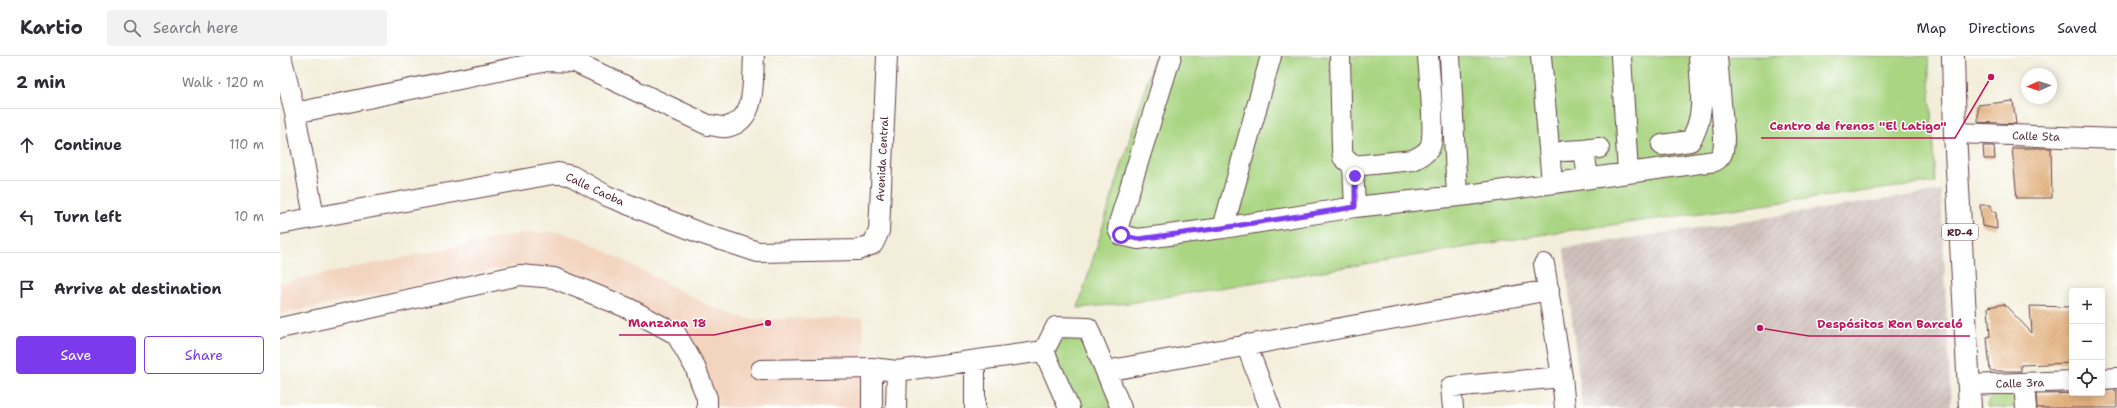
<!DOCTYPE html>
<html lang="en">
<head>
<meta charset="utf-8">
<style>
  :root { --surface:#fff; --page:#f2f2f3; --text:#2b2b33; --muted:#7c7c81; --line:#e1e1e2; --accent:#7c3aed }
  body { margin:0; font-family:"Shantell Sans",sans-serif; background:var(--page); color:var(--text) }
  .controls { position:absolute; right:12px; bottom:12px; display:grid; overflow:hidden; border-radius:4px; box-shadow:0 2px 10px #0003 }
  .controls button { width:36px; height:36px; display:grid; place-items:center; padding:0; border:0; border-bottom:1px solid var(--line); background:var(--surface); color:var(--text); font:20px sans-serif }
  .compass { position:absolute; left:1741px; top:12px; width:36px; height:36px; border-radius:50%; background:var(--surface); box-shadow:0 2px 10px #0003; rotate:267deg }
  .stop { position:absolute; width:12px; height:12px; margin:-9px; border:3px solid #7c3aed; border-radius:50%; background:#fff }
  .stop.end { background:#7c3aed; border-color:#fff; box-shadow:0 1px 4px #0008 }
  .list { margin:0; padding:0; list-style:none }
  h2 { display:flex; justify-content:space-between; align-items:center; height:52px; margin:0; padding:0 16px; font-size:17px }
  h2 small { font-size:13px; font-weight:400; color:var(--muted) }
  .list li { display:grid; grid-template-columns:26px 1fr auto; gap:12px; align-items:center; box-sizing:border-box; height:72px; padding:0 16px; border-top:1px solid var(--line) }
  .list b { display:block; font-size:15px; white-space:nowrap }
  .list em { font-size:13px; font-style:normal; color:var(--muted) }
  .actions { display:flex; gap:8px; padding:12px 16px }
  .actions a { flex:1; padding:9px 0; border:1px solid var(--accent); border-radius:4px; text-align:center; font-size:14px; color:var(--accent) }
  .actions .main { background:var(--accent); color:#fff }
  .icon { flex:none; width:22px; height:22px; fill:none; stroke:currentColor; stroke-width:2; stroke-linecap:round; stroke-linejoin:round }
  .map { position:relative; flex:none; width:1837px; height:352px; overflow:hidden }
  header { display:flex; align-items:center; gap:24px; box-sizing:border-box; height:56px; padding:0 20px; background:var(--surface); border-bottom:1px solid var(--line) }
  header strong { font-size:19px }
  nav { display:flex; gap:22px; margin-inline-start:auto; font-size:14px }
  .search { width:280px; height:36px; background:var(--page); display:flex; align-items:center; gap:10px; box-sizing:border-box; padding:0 14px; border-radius:4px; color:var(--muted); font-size:15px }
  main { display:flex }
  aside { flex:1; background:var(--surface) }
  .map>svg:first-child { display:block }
  .built { fill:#f3d4bf }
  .industrial { fill:url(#industrial-furrows) }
  .green { fill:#aad683; stroke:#7a7a57 }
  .building { fill:url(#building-hatch) }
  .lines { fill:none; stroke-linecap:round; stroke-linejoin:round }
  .minor-casing { stroke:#633e45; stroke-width:22 }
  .major-casing { stroke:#633e45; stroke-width:24 }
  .minor { stroke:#fff; stroke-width:20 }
  .major { stroke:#fff; stroke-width:22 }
  .route { stroke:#7c3aed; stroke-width:5 }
  .labels { text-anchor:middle; stroke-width:3; stroke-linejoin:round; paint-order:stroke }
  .shield { fill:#fff; stroke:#80626b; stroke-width:1 }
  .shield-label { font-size:10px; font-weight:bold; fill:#4a1f2b }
  .street-label { font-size:11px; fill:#4a1f2b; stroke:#fff }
  .leader { fill:none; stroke:#c2185b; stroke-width:1.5 }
  .callout-dot { fill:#c2185b; stroke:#fff; stroke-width:1.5 }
  .callout-label { font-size:12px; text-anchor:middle; font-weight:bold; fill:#c2185b; stroke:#fff; stroke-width:3; stroke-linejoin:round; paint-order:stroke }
</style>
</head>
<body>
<header>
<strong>Kartio</strong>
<div class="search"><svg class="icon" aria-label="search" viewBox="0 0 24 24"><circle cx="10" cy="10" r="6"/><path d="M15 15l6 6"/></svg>Search here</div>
<nav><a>Map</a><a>Directions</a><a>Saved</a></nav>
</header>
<main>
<aside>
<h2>2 min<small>Walk · 120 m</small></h2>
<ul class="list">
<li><svg class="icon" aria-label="ahead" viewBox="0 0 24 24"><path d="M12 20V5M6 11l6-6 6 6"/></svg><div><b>Continue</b></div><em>110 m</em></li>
<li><svg class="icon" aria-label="left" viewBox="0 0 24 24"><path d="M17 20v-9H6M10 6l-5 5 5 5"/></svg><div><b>Turn left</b></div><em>10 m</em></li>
<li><svg class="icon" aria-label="arrive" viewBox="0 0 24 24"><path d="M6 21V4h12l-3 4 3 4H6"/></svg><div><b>Arrive at destination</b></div></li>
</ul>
<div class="actions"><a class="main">Save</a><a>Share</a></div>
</aside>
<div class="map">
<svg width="1837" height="352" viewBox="0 0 1837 352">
  <defs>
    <pattern id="industrial-furrows" width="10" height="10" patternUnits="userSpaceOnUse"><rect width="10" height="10" fill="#cfc0bb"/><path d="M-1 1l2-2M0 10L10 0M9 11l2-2" fill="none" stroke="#b3a5a1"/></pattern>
    <pattern id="building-hatch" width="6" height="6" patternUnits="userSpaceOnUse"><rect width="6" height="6" fill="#e6b582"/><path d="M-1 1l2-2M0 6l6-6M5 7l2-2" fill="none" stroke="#c79b70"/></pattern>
  </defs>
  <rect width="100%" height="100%" fill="#fff"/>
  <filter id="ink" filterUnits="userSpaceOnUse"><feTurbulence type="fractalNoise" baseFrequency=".025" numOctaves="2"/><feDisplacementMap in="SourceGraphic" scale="8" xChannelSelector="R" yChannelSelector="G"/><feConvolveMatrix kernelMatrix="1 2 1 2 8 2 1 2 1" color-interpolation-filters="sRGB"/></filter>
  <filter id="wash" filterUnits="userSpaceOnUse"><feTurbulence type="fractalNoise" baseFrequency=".012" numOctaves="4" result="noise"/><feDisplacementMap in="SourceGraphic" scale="16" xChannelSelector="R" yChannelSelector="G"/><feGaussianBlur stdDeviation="0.9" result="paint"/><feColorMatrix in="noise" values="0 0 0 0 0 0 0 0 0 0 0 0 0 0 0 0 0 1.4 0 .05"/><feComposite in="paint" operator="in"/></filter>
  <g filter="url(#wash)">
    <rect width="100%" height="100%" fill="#f3eeda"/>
    <path class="built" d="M276 176 303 183 429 250 467 263 583 262 584 352H435L401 271 275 214 232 210 0 258V227L241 177Z"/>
    <path class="industrial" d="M1661 135 1671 352H1302L1284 192Z"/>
    <path class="green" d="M875 0H1648L1655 126 1278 176 849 247 798 252Z
      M808 272 841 352H789L764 295Z
      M1724 334C1733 338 1738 342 1739 352H1708L1707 348 1712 339Z"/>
    <g id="blocks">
      <path class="building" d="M1733 45 1736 68 1698 66V49Z
        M1703 90H1714L1715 103H1704Z
        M1732 92H1771L1772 142H1737Z
        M1700 149H1711L1712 156 1716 155 1717 173 1702 170Z
        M1724 248 1752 277 1750 250 1792 251V307L1741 309V315H1710L1707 281 1710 280 1708 251Z
        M1837 334V352H1757L1756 338 1822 337V335Z"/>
    </g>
  </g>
  <g filter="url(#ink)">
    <use href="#blocks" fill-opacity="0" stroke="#633e45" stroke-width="1"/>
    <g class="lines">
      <g class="minor-casing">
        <path id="minor" d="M1 0 15 57 34 161
          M891 0 839 167 838 173 841 179 858 183 943 172 1075 151
          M1060 0 1062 93 1063 101 1073 110 1075 151 1188 139 1435 105C1444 100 1444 91 1444 81L1437 0
          M1170 0 1177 140
          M1261 0 1272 127
          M1341 0 1348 117
          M15 57 267 5 295 6 428 69C434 69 442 72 447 71 478 64 472 24 474 0
          M1675 77 1837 83
          M1382 89 1410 85C1427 60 1420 29 1419 0
          M1284 95 1304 94
          M1073 110 1133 104C1139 101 1147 97 1150 91 1156 78 1149 17 1148 0
          M1308 122 1304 94 1319 92
          M0 168 278 117 292 120 327 140 420 177 478 196 578 194 593 188 599 175 607 0
          M943 172 991 0
          M1264 208 1282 321 1285 352
          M0 272 240 219 274 222 348 252 396 278 415 311 427 342V352
          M966 288 990 352
          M592 312V352
          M481 314 592 312 617 315 764 295
          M826 315 1269 234
          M1822 323 1837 322
          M1744 327 1746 352
          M1689 329 1792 325
          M616 352 617 315
          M695 352V306
          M789 352 764 295 776 271 808 272 841 352
          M1173 352 1171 331 1282 321"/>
      </g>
      <g class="major-casing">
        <path id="major" d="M1673 0 1675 77 1690 352"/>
      </g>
      <use href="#minor" class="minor"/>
      <use href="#major" class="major"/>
    </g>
  </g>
  <g class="lines" filter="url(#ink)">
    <path class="route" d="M841 179 858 183 942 172 1075 151V120"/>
  </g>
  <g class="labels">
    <rect class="shield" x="1662" y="168" width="36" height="16" rx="3"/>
    <g class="shield-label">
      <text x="1680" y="180">RD-4</text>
    </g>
    <g class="street-label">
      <text transform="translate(1756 80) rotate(2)" y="4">Calle 5ta</text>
      <text transform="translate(602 103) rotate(-87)" y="4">Avenida Central</text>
      <text transform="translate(315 133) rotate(25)" y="4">Calle Caoba</text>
      <text transform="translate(1740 327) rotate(-2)" y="4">Calle 3ra</text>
    </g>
  </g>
  <path class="leader" d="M1711 21L1675 82H1481M488 267L434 279H339M1480 272L1529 280H1690"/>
  <g class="callout-dot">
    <circle cx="1711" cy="21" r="4"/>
    <circle cx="488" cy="267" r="4"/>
    <circle cx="1480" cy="272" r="4"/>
  </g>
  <g class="callout-label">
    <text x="1578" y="74">Centro de frenos "El Latigo"</text>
    <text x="387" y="271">Manzana 18</text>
    <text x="1610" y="272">Despósitos Ron Barceló</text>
  </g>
</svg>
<div class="controls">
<button>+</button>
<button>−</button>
<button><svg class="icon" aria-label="locate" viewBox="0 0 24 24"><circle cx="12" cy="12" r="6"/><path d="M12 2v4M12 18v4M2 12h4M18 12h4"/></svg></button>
</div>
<svg class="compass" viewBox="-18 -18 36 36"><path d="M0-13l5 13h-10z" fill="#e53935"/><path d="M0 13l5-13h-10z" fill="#7c7c81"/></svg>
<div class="stop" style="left:841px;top:179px"></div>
<div class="stop end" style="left:1075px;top:120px"></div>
</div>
</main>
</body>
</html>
